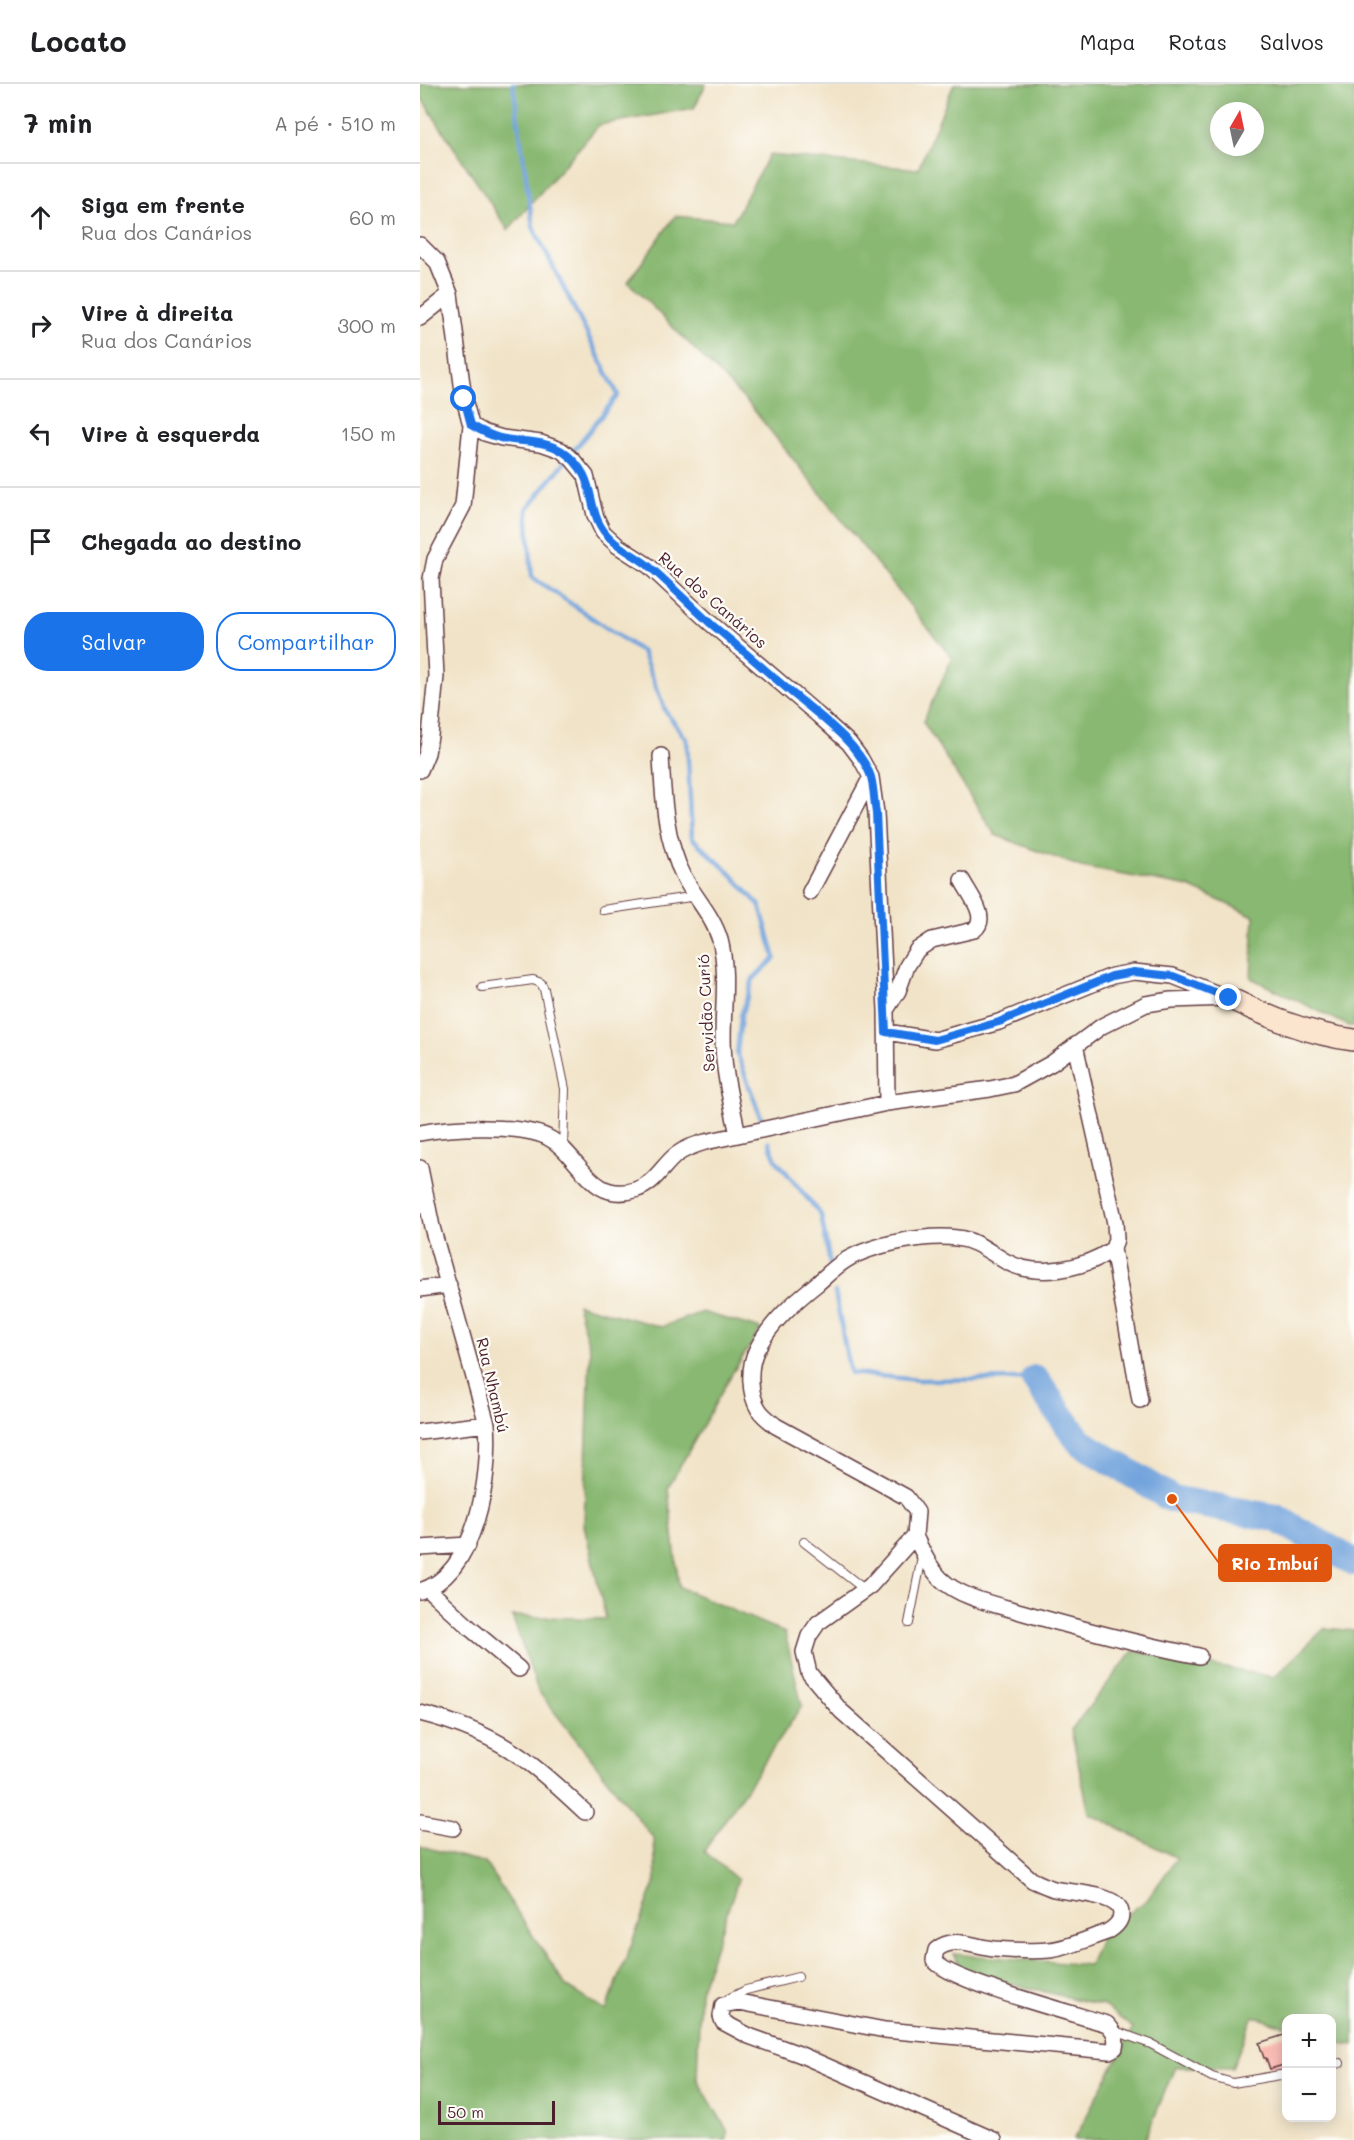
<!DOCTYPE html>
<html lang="pt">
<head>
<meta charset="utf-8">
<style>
  :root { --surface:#fff; --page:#f6f6f6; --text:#202124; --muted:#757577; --line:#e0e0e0; --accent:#1a73e8 }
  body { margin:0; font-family:Mali,sans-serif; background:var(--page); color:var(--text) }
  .controls { position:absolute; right:18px; bottom:18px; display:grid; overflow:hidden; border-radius:12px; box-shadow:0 3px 15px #0003 }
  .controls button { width:54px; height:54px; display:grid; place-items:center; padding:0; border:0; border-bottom:2px solid var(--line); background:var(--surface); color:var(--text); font:30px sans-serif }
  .compass { position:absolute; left:790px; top:18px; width:54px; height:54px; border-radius:50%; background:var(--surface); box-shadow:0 3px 15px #0003; rotate:9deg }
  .scale { position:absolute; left:18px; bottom:15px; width:117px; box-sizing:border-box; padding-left:6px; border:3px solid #4a1f2b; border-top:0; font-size:16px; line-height:21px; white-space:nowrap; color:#4a1f2b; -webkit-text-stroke:4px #fdfcf7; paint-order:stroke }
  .stop { position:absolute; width:18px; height:18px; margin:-14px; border:4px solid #1a73e8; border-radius:50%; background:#fff }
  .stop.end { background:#1a73e8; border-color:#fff; box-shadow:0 2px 6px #0008 }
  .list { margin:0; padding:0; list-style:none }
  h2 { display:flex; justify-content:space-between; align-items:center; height:78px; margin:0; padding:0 24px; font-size:26px }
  h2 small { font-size:20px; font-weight:400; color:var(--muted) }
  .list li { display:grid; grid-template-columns:39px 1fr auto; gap:18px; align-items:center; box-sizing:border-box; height:108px; padding:0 24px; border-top:2px solid var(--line) }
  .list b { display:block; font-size:22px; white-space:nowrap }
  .list p { margin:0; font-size:20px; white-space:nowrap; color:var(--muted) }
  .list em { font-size:20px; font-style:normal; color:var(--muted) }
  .actions { display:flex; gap:12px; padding:18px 24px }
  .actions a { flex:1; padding:14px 0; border:2px solid var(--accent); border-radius:24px; text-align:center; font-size:21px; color:var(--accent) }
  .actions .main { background:var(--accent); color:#fff }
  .icon { flex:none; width:33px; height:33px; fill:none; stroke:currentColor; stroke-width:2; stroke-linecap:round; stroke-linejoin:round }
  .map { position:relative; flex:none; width:934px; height:2056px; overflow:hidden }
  header { display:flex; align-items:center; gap:36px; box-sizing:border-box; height:84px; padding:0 30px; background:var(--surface); border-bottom:2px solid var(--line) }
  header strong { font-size:28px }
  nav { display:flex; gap:33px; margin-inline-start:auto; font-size:21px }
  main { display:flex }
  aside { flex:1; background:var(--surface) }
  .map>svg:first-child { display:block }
  .forest { fill:#88b871; stroke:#696c4e; stroke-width:1.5; fill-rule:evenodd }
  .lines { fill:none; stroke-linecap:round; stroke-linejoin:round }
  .stream { stroke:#73a4dd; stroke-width:4.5 }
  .river { stroke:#73a4dd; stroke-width:28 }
  .building { fill:#faa69e }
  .lane-casing { stroke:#633c42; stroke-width:10 }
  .street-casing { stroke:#633c42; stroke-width:18 }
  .secondary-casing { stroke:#633c42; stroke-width:24 }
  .lane { stroke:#fff; stroke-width:8 }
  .street { stroke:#fff; stroke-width:15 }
  .secondary { stroke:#fce5cf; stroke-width:21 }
  .route { stroke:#1a73e8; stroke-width:8 }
  .labels { text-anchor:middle; stroke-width:4.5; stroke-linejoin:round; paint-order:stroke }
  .street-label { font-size:16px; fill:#4a1f2b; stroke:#fdfcf7 }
  .leader { fill:none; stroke:#e0560e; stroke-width:2 }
  .callout-dot { fill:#e0560e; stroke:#fdfcf7; stroke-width:2 }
  .callout { fill:#e0560e; stroke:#e0560e; stroke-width:2 }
  .callout-label { font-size:18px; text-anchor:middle; font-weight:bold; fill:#fff }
</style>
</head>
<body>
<header>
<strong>Locato</strong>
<nav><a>Mapa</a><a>Rotas</a><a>Salvos</a></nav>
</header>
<main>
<aside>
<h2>7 min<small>A pé · 510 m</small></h2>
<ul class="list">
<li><svg class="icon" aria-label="ahead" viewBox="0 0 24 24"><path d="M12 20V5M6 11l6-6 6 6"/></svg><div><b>Siga em frente</b><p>Rua dos Canários</p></div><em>60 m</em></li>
<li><svg class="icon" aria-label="right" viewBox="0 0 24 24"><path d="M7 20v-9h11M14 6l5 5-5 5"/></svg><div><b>Vire à direita</b><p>Rua dos Canários</p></div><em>300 m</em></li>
<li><svg class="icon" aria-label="left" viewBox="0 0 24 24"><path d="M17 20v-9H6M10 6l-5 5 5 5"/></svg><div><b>Vire à esquerda</b></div><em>150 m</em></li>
<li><svg class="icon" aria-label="arrive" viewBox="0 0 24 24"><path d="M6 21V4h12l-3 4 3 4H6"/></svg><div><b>Chegada ao destino</b></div></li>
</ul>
<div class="actions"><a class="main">Salvar</a><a>Compartilhar</a></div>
</aside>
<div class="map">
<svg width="934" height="2056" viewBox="0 0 934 2056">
  <rect width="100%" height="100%" fill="#fdfcf7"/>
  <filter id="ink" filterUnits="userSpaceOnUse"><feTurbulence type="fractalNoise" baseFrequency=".0167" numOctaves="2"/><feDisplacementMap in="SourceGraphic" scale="12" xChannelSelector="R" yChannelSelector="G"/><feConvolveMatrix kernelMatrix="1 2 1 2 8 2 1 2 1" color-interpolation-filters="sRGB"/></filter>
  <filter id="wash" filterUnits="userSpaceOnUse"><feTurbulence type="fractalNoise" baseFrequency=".008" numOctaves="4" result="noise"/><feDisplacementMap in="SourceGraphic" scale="24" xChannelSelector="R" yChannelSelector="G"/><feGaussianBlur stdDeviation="1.35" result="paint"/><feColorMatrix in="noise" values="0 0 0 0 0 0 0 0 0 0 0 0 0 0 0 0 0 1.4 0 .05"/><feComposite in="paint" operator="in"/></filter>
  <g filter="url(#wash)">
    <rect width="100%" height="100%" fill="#f1e3c7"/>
    <path class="forest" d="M0 0H286L274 24 179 41 88 146 0 12Z
      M534 0H934V942H929L831 894 834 832 769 803 661 783 575 751 503 638 532 574 329 320 208 198 255 132 313 137 349 71 498 85ZM799 27H835V63H799Z
      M157 1220 241 1243 282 1228 341 1245 313 1288 248 1404 259 1503 365 1549 382 1622 284 1767 318 1796 280 1908 277 1995 307 2046V2056H0V1762L65 1779 146 1902 186 1927 236 1796 234 1755 118 1607 92 1532 186 1535 164 1441 170 1266Z
      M905 1544 934 1547V1961L912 1958V1934H866V1943L833 1932 812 1984 755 1983 725 2056H654L713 1944 684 1922 542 1888 534 1870 669 1881 683 1848 727 1816 757 1774 669 1729 651 1646 713 1567 854 1593Z"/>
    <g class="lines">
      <path class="stream" d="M93 0 113 143 198 311 107 425 112 493 222 568 246 628 267 656 272 754 312 791 340 822 355 874 333 895 321 932 317 969 341 1034
        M349 1058 356 1076 401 1131 410 1180
        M415 1208 430 1289 499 1296 615 1295"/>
      <path class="river" d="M615 1295 659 1357 752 1415 856 1434 934 1478"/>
    </g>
    <g id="blocks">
      <path class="building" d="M867 1950V1980L850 1985 846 1974H844L839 1959Z"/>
    </g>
  </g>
  <g filter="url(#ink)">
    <use href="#blocks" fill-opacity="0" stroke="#633c42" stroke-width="1.5"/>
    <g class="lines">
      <g class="lane-casing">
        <path id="lane" d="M183 826 277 812
          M62 903 113 896 121 899 124 905 145 1005 143 1063
          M384 1458 444 1505
          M489 1539 502 1473
          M308 1915 326 1906 378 1893
          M695 1947 731 1960 792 1993 813 1999 866 1990
          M912 1981 920 1979"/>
      </g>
      <g class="street-casing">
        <path id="street" d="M0 161 17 178 30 210 44 315 51 341 43 422 15 475 11 495 16 592 10 652 7 669 0 686
          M0 234 30 210
          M51 341 65 349 82 354 121 359 141 366 152 375 166 392 175 431 183 448 198 462 229 482 288 537 398 631 429 659 441 675 451 693 456 729 466 926 467 1019
          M241 672C243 713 245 756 264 793 275 814 293 832 300 856 310 894 300 936 304 975 306 1000 313 1026 318 1051
          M390 808 451 693
          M466 926 478 907 487 882 497 866 512 856 554 846C570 834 549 810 542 796
          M467 948 515 956 579 938 692 892 714 888 753 892 803 912
          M0 1049C31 1043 98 1040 127 1053 160 1069 169 1120 215 1106 235 1100 242 1082 256 1071 265 1064 275 1061 285 1058L467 1019 570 1005 594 1000 632 979 682 942 726 920 751 916 809 914
          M0 1084 12 1143 67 1340C71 1390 57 1490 0 1507
          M693 1165 720 1316
          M0 1205 29 1201
          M0 1348 67 1340
          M495 1452C502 1467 509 1483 521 1495 538 1513 577 1521 601 1528 660 1545 719 1560 779 1572
          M0 1464 48 1461
          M8 1505 51 1545 99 1585
          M0 1629C40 1639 81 1656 113 1682 131 1696 148 1712 165 1728
          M0 1738 33 1744
          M574 2056 379 1970 329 1952 303 1938 301 1932 303 1921 319 1918 465 1946 689 1967 695 1964C697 1953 695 1948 687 1940 659 1931 525 1896 514 1876L516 1866C534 1851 553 1863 574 1865 592 1866 611 1868 629 1866 649 1864 669 1854 687 1848 694 1844 701 1839 701 1830 701 1809 650 1809 634 1805 627 1803 619 1799 612 1796L421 1627 389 1589 384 1568 389 1552 398 1539 450 1502 495 1452 497 1428 486 1413 356 1342C350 1337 343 1332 339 1326 329 1310 328 1283 337 1265 351 1238 374 1218 398 1199 407 1191 416 1182 426 1176 453 1160 506 1150 537 1154 556 1156 569 1168 585 1177 617 1195 664 1185 693 1165L696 1155 695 1139 655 961"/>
      </g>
      <g class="secondary-casing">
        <path id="secondary" d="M809 914C851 934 888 950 934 956"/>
      </g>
      <use href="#lane" class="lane"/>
      <use href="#street" class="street"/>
      <use href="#secondary" class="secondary"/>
    </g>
  </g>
  <g class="lines" filter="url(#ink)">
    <path class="route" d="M44 315 51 341C61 347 69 351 80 354 101 359 123 355 142 367 182 394 162 429 191 455 203 467 219 473 231 484 252 502 271 522 291 540 318 562 344 585 371 608 396 629 440 660 451 693 454 704 454 718 456 729L466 948 515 956 579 938 692 892 714 888 753 892 809 914"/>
  </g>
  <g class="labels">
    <g class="street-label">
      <text transform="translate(293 516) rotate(41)" y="6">Rua dos Canários</text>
      <text transform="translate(286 929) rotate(-93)" y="6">Servidão Curió</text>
      <text transform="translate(73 1301) rotate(77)" y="6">Rua Nhambú</text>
    </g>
  </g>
  <path class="leader" d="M752 1415L799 1479"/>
  <circle class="callout-dot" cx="752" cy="1415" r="6"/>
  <rect class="callout" x="799" y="1461" width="112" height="36" rx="6"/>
  <g class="callout-label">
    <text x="855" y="1486">Rio Imbuí</text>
  </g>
</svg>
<div class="controls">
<button>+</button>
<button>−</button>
</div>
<svg class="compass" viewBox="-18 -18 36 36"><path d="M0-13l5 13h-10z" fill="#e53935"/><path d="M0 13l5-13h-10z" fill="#757577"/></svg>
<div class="scale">50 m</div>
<div class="stop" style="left:44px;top:315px"></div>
<div class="stop end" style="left:809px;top:914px"></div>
</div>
</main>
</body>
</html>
